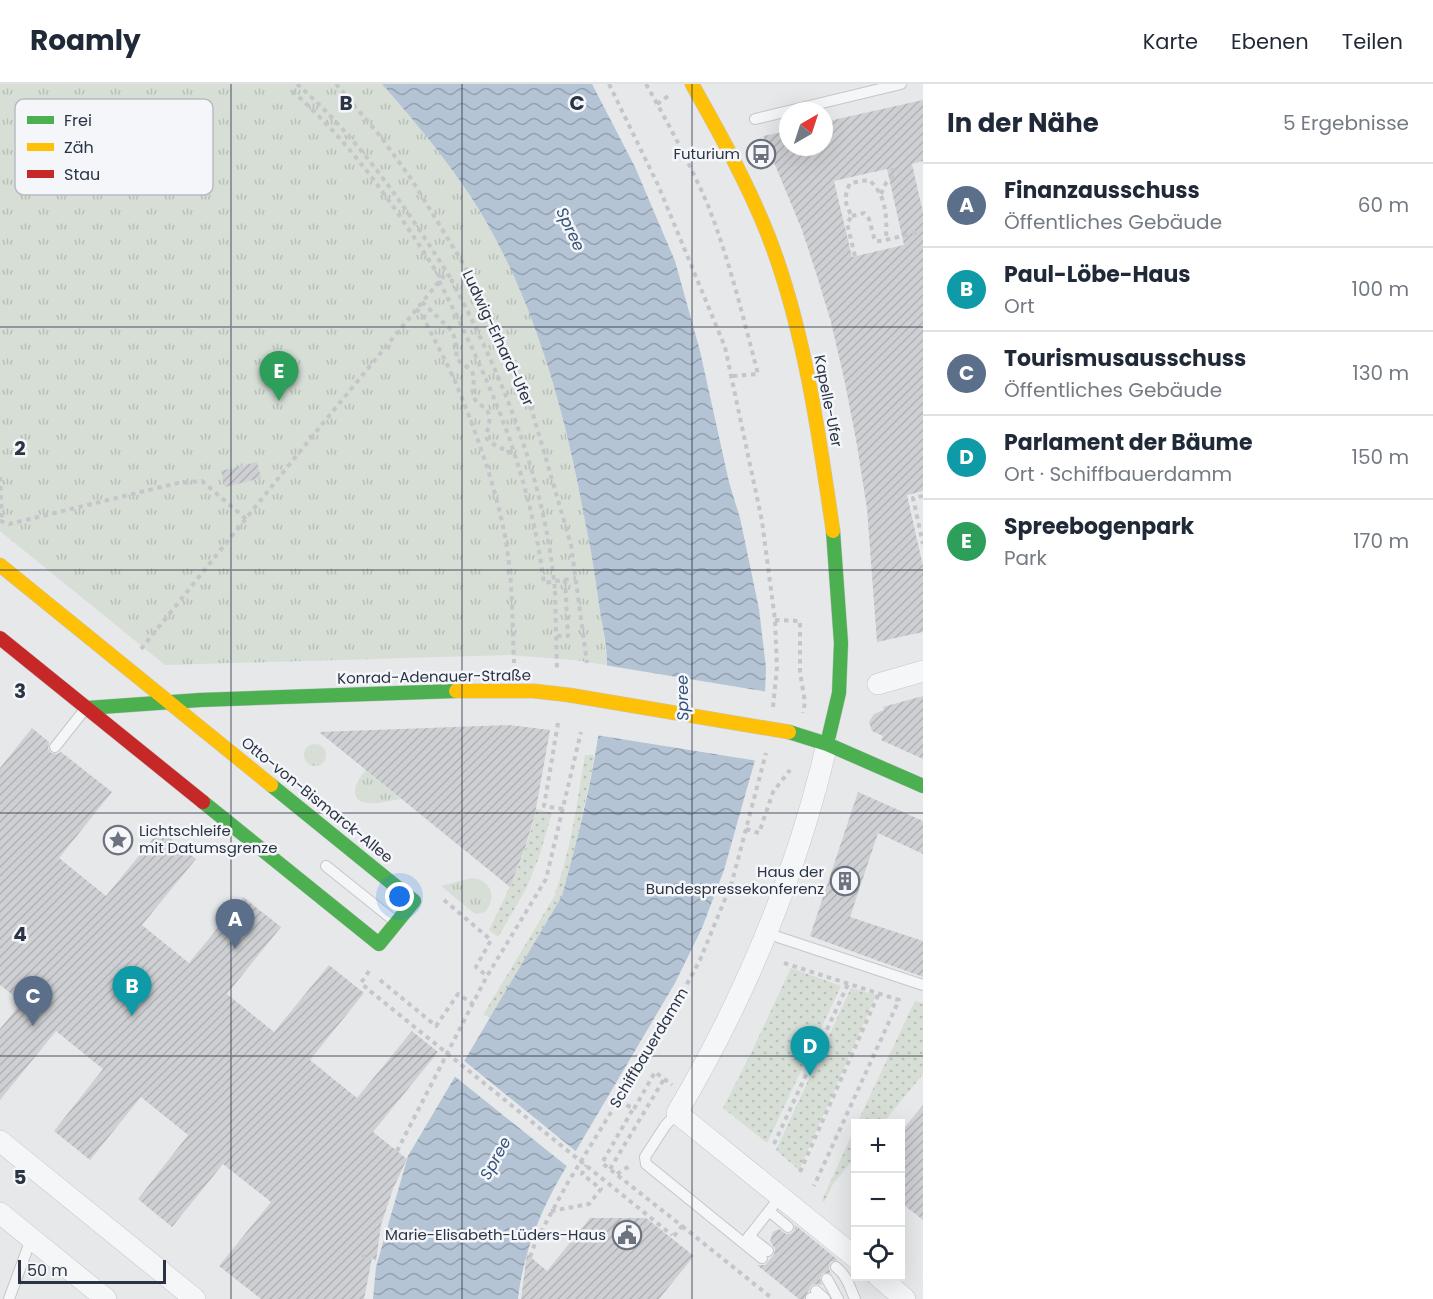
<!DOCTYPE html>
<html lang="de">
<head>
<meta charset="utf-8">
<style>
  :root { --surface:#fff; --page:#f2f2f3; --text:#1f2937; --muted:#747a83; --line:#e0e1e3; --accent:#1a73e8 }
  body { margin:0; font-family:Poppins,sans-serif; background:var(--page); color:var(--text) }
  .controls { position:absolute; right:18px; bottom:18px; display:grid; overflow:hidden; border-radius:0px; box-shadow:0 6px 24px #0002 }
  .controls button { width:54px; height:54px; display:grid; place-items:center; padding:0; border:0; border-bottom:2px solid var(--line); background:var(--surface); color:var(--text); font:30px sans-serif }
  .compass { position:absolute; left:779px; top:18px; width:54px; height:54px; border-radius:50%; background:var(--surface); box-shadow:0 6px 24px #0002; rotate:39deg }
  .scale { position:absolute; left:18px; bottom:15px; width:148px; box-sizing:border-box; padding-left:6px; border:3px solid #2b3445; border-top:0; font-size:16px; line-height:21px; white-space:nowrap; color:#2b3445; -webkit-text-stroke:4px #f4f6f9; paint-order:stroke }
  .you { position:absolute; left:400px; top:813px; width:21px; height:21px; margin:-15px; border:4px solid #fff; border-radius:50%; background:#1a73e8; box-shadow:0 0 0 9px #1a73e833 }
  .badge { display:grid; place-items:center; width:39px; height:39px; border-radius:50%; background:var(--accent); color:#fff; font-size:20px; font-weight:700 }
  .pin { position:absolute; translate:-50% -50px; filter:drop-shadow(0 2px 3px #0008) }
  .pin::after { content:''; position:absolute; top:32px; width:21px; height:18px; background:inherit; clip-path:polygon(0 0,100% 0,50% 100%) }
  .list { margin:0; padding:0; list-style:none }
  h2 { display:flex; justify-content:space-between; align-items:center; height:78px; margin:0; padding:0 24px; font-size:26px }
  h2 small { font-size:20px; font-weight:400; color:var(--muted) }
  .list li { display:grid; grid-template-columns:39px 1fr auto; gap:18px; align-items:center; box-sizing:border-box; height:84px; padding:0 24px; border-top:2px solid var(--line) }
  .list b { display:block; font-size:22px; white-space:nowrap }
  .list p { margin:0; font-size:20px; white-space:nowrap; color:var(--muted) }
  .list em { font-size:20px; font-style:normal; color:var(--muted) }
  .icon { flex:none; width:33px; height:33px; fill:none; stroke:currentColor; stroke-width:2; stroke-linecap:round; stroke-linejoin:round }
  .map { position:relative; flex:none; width:923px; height:1215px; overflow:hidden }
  header { display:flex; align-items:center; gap:36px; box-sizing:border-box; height:84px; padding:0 30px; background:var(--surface); border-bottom:2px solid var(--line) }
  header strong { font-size:28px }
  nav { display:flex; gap:33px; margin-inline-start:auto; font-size:21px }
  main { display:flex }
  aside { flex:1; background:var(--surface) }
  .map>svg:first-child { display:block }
  .grass { fill:url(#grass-dots) }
  .park { fill:url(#park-tufts) }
  .water { fill:url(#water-waves) }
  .pier { fill:#e6e8ea }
  .building { fill:url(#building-hatch); fill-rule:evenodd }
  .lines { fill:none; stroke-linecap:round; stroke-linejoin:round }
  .lane-casing { stroke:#c4c6c8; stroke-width:12 }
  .street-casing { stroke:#c4c6c8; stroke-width:22 }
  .fast-casing { stroke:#c4c6c8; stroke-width:15 }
  .slow-casing { stroke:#c4c6c8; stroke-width:15 }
  .jam-casing { stroke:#c4c6c8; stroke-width:15 }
  .path { stroke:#c5c6ca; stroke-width:4; stroke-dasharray:4.5 4.5; stroke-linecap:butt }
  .lane { stroke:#f5f6f7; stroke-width:10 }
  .street { stroke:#f5f6f7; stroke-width:21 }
  .fast { stroke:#4caf50; stroke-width:14 }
  .slow { stroke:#ffc107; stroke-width:14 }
  .jam { stroke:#c62828; stroke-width:14 }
  .slow-bridge-casing { stroke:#c4c6c8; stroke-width:15; stroke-linecap:butt }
  .path-bridge { stroke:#c5c6ca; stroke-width:4; stroke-dasharray:4.5 4.5; stroke-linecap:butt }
  .slow-bridge { stroke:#ffc107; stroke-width:14 }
  .grid { fill:none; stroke:#2b3445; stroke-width:1.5; stroke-opacity:0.55 }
  .labels { text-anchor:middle; stroke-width:5; stroke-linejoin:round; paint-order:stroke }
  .poi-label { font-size:15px; fill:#2b3445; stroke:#f4f6f9; text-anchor:end }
  .street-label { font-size:15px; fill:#2b3445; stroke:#f4f6f9 }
  .water-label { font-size:16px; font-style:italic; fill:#34527a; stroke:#f4f6f9 }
  .key { fill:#f4f6f9; stroke:#b8bcc3; stroke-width:1.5 }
  .key-label { font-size:16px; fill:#2b3445 }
  .grid-label { font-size:20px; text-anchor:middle; font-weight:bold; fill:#2b3445; stroke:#f4f6f9; stroke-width:5; stroke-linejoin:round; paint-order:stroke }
</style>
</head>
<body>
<header>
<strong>Roamly</strong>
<nav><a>Karte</a><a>Ebenen</a><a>Teilen</a></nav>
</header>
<main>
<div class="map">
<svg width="923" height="1215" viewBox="0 0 923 1215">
  <defs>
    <pattern id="grass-dots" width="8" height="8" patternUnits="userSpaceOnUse" patternTransform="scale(1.5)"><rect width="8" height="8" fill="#d6ded6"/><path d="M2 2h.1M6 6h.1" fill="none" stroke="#b8bfb9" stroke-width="1.8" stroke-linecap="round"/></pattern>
    <pattern id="park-tufts" width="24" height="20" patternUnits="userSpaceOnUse" patternTransform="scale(1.5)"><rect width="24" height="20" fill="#d6ded6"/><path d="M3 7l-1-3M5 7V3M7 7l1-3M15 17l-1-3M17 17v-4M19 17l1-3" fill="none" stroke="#b8bfb9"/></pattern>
    <pattern id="water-waves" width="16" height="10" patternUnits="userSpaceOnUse" patternTransform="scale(1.5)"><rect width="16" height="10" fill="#b4c4d5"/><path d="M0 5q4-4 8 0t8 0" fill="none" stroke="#93a0af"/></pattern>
    <pattern id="building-hatch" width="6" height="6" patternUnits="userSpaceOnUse" patternTransform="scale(1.5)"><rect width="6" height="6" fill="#ced0d3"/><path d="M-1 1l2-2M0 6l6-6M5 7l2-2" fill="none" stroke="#b1b3b6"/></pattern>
  </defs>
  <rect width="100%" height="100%" fill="#e6e8ea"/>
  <path class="grass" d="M585 671H594L593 681 573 773 562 812 491 933 483 931 554 813C571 767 577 719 585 671Z
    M536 725 552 729 539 773 526 805 498 853 489 846C508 807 528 768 536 725Z
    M791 884 841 902 767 1059 723 1024 751 969Z
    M851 904 876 911 799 1086 776 1066Z
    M915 917 923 919V990L883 1039H857Z
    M855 1044V1073L833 1100 824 1118 822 1116Z"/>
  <path class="park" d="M0 0H382C396 16 411 31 424 48 452 81 475 119 497 157 537 230 559 313 576 393 590 455 601 518 607 581L574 576 508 571 165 581 0 447Z
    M304 671a11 11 0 1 1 22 0a11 11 0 1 1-22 0Z
    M366 686 401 715C391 716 377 721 367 719 346 716 357 695 366 686Z
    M471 794C490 795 498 813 485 828L475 830 441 802Z"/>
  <path class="water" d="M382 0H592L635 83 675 177 700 267 729 398 740 434 759 525 766 584 765 608 755 676 724 786 702 844 675 899 558 1097C537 1135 523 1172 518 1215H373L376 1183 408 1072 562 812C579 751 594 689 602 626 603 611 607 595 607 581 607 563 603 544 600 527 596 498 592 470 586 442 565 327 534 209 469 110 443 71 413 35 382 0Z"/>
  <path class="pier" d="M604 581 768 608 758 677 596 651Z
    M462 975 578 1069 569 1084 453 991Z"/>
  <path class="building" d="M923 16V77L912 80 923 128V407L907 411 923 482V548L877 558 867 425 857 361 845 299 831 238 817 192 802 146 763 52 788 47V63H824V38ZM887 85 904 161 852 173 834 97Z
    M257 378 261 394 225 403 221 387Z
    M923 612V675L881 656 883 652 872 647 869 638 874 630 884 626 883 623Z
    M509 641 550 646 535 730 525 764 510 803 319 648Z
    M32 644 49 658 48 665 51 669 57 670 61 668 112 708 59 774 106 812 160 746 196 775 142 841 189 879 243 813 281 843 227 910 274 948 329 881 364 909 310 976 357 1014 412 947 438 968 373 1048 407 1075 393 1105 381 1141 376 1177 372 1174 364 1215H261L219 1182 271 1118 223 1080 172 1143 138 1115 188 1051 141 1013 90 1076 54 1047 103 985 56 947 0 1016V945L22 918 0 901V684Z
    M858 708 923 737V770L878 749 850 833 923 857V893L810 852Z
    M923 1021V1136L900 1118V1049Z
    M590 1134H646L694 1172 659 1215H521L527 1170 547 1187Z
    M795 1141 838 1176 830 1178 829 1185 831 1189H823L820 1194 822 1201 814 1200 811 1202 804 1215H799L757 1181H765L774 1171 775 1165 770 1157 773 1148 779 1145 786 1150H790L794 1147Z"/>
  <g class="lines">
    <g class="lane-casing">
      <path id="lane" d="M755 35 901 0
        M55 663 86 624
        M326 782 396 838
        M766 849 923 901
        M677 1029 665 1042 645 1073 646 1080 762 1174
        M769 1127 788 1143
        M749 1152 768 1167
        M744 1159 780 1113
        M836 1183C848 1193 849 1202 855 1215
        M827 1195 838 1215
        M816 1207 825 1215
        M811 1214 813 1215
        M9 1215 31 1155"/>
    </g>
    <g class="street-casing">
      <path id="street" d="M878 600 923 587
        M827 660C797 789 744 915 677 1029L856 1174
        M0 1057 195 1215
        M0 1129 106 1215
        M878 1192 905 1215"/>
    </g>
    <g class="fast-casing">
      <path id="fast" d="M87 624 200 616 456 607
        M789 648 827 660 923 702
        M827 660 839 609 841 559 833 447
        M203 718 379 860 414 817 271 701"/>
    </g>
    <g class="slow-casing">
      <path id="slow" d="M692 0C720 50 747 98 768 151 804 243 819 350 833 447
        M0 481 271 701
        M456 607H534L569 611"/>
    </g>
    <g class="jam-casing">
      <path id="jam" d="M0 554 203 718"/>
    </g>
    <path class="path" d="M297 0C360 55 407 125 451 195
      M336 0 381 53 412 96 464 181 528 313 571 461 587 579
      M609 0 658 101 725 263 762 437 775 536 777 583 773 623
      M646 0C668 39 689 78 707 119 729 174 743 233 758 290L733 292
      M292 7C353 60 398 127 441 195
      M657 20 671 10
      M881 110 886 99 892 93 893 84
      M852 132 864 129 869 135 875 157H882L918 148
      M855 172 847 139 852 132C844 119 844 113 850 99L869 96C887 112 887 133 886 156
      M439 197C491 298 529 386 544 499L576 494
      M422 218 452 247 455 255 457 276C462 279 468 283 472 288 477 297 469 308 476 317 480 322 487 323 489 331 491 339 486 346 487 355L496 362 515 370
      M416 225 422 230C432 252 444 273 454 295 474 342 492 392 503 442 513 488 512 533 514 579
      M0 393 2 438
      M923 412 913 414 923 460
      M0 437 9 440 178 399 202 397 246 435
      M555 507 557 587
      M775 536 800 537V588L805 618 803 629
      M557 552H568L565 496
      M141 565 297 371 447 188
      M558 639 544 722 563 725
      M746 745 759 749 773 708 790 686
      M444 816 491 856 476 883 487 892
      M784 879 899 916 814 1102
      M369 887 361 899 370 907
      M380 896 436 942 458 910 473 920
      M619 1016 633 1025 602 1079 682 1142 674 1152 672 1151
      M634 1025 655 988 672 1001
      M774 1060 848 900
      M397 1067 487 892 546 795 581 648
      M610 1085 664 995
      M800 1088 879 909
      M617 1090 631 1081
      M551 1127 589 1120 601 1105 582 1090 586 1081
      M682 1142 773 1215
      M530 1173 536 1157 567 1100 667 937 700 876 732 798 766 669
      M364 1175V1168"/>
    <use href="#lane" class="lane"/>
    <use href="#street" class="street"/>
    <use href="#fast" class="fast"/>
    <use href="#slow" class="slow"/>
    <use href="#jam" class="jam"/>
    <g class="slow-bridge-casing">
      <path id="slow-bridge" d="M569 611 789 648"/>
    </g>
    <path class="path-bridge" d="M451 195C503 293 545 396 555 507
      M370 907 672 1151"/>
    <use href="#slow-bridge" class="slow-bridge"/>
  </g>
  <path class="grid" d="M231 0V1215M462 0V1215M692 0V1215M0 243H923M0 486H923M0 729H923M0 972H923"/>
  <defs>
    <g id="bus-ring" transform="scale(1.5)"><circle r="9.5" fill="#f4f6f9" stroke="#6c737f" stroke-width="1.5"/><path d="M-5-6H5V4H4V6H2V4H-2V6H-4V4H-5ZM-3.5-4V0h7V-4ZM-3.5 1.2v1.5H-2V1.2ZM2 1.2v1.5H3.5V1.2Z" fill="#6c737f"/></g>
    <g id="sight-ring" transform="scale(1.5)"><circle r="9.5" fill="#f4f6f9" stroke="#6c737f" stroke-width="1.5"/><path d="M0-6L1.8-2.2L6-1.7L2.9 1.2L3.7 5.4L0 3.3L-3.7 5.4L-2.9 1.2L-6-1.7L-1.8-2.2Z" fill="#6c737f"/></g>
    <g id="building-ring" transform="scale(1.5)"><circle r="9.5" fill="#f4f6f9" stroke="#6c737f" stroke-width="1.5"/><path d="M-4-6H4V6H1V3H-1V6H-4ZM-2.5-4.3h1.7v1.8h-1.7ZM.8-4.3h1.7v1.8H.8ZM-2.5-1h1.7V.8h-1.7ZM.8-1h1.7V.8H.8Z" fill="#6c737f"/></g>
    <g id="civic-ring" transform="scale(1.5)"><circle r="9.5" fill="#f4f6f9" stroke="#6c737f" stroke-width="1.5"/><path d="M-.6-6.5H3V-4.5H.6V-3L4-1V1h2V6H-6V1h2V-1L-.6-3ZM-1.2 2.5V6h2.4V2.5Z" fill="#6c737f"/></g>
  </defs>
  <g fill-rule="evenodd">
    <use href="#bus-ring" x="761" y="70"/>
    <use href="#sight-ring" x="118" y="756"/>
    <use href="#building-ring" x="845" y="797"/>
    <use href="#civic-ring" x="627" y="1151"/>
  </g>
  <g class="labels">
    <g class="poi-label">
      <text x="740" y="75">Futurium</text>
      <text x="139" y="752" text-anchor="start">Lichtschleife<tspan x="139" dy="17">mit Datumsgrenze</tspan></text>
      <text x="824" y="793">Haus der<tspan x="824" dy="17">Bundespressekonferenz</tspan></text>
      <text x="606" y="1156">Marie-Elisabeth-Lüders-Haus</text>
    </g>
    <g class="street-label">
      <text transform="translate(498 254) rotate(65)" y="5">Ludwig-Erhard-Ufer</text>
      <text transform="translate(828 317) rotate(79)" y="5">Kapelle-Ufer</text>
      <text transform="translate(434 593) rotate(-1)" y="5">Konrad-Adenauer-Straße</text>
      <text transform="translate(317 716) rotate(39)" y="5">Otto-von-Bismarck-Allee</text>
      <text transform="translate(649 964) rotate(-59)" y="5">Schiffbauerdamm</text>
    </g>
    <g class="water-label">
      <text transform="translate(571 145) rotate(65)" y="6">Spree</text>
      <text transform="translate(682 614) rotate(-91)" y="6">Spree</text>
      <text transform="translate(495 1074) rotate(-61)" y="6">Spree</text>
    </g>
  </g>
  <rect x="15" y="15" width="198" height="96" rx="9" class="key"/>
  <rect x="27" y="32" width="27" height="8" fill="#4caf50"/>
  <rect x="27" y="59" width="27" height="8" fill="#ffc107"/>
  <rect x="27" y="86" width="27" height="8" fill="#c62828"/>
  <g class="key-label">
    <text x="64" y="42">Frei</text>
    <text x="64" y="69">Zäh</text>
    <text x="64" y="96">Stau</text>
  </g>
  <g class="grid-label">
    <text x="346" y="26">B</text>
    <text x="577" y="26">C</text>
    <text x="20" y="371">2</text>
    <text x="20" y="614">3</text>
    <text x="20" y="857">4</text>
    <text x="20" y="1100">5</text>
  </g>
</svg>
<div class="controls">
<button>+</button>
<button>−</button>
<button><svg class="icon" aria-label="locate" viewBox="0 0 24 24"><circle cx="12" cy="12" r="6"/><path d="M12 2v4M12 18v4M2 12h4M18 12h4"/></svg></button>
</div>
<svg class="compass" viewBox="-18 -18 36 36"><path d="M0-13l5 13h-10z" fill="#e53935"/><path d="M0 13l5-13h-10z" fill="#747a83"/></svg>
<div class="scale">50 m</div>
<div class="you"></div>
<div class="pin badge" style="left:235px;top:865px;background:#5c6f8a">A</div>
<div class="pin badge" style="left:132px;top:932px;background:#0f9aa8">B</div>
<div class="pin badge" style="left:33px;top:942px;background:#5c6f8a">C</div>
<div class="pin badge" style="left:810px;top:992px;background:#0f9aa8">D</div>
<div class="pin badge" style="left:279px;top:317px;background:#2e9e5b">E</div>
</div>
<aside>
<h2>In der Nähe<small>5 Ergebnisse</small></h2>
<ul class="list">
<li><span class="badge" style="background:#5c6f8a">A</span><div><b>Finanzausschuss</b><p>Öffentliches Gebäude</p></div><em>60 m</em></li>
<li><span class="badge" style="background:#0f9aa8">B</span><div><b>Paul-Löbe-Haus</b><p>Ort</p></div><em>100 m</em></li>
<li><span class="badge" style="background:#5c6f8a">C</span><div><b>Tourismusausschuss</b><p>Öffentliches Gebäude</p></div><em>130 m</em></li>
<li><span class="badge" style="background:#0f9aa8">D</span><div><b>Parlament der Bäume</b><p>Ort · Schiffbauerdamm</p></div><em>150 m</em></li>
<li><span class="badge" style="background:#2e9e5b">E</span><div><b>Spreebogenpark</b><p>Park</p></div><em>170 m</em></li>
</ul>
</aside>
</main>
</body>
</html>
